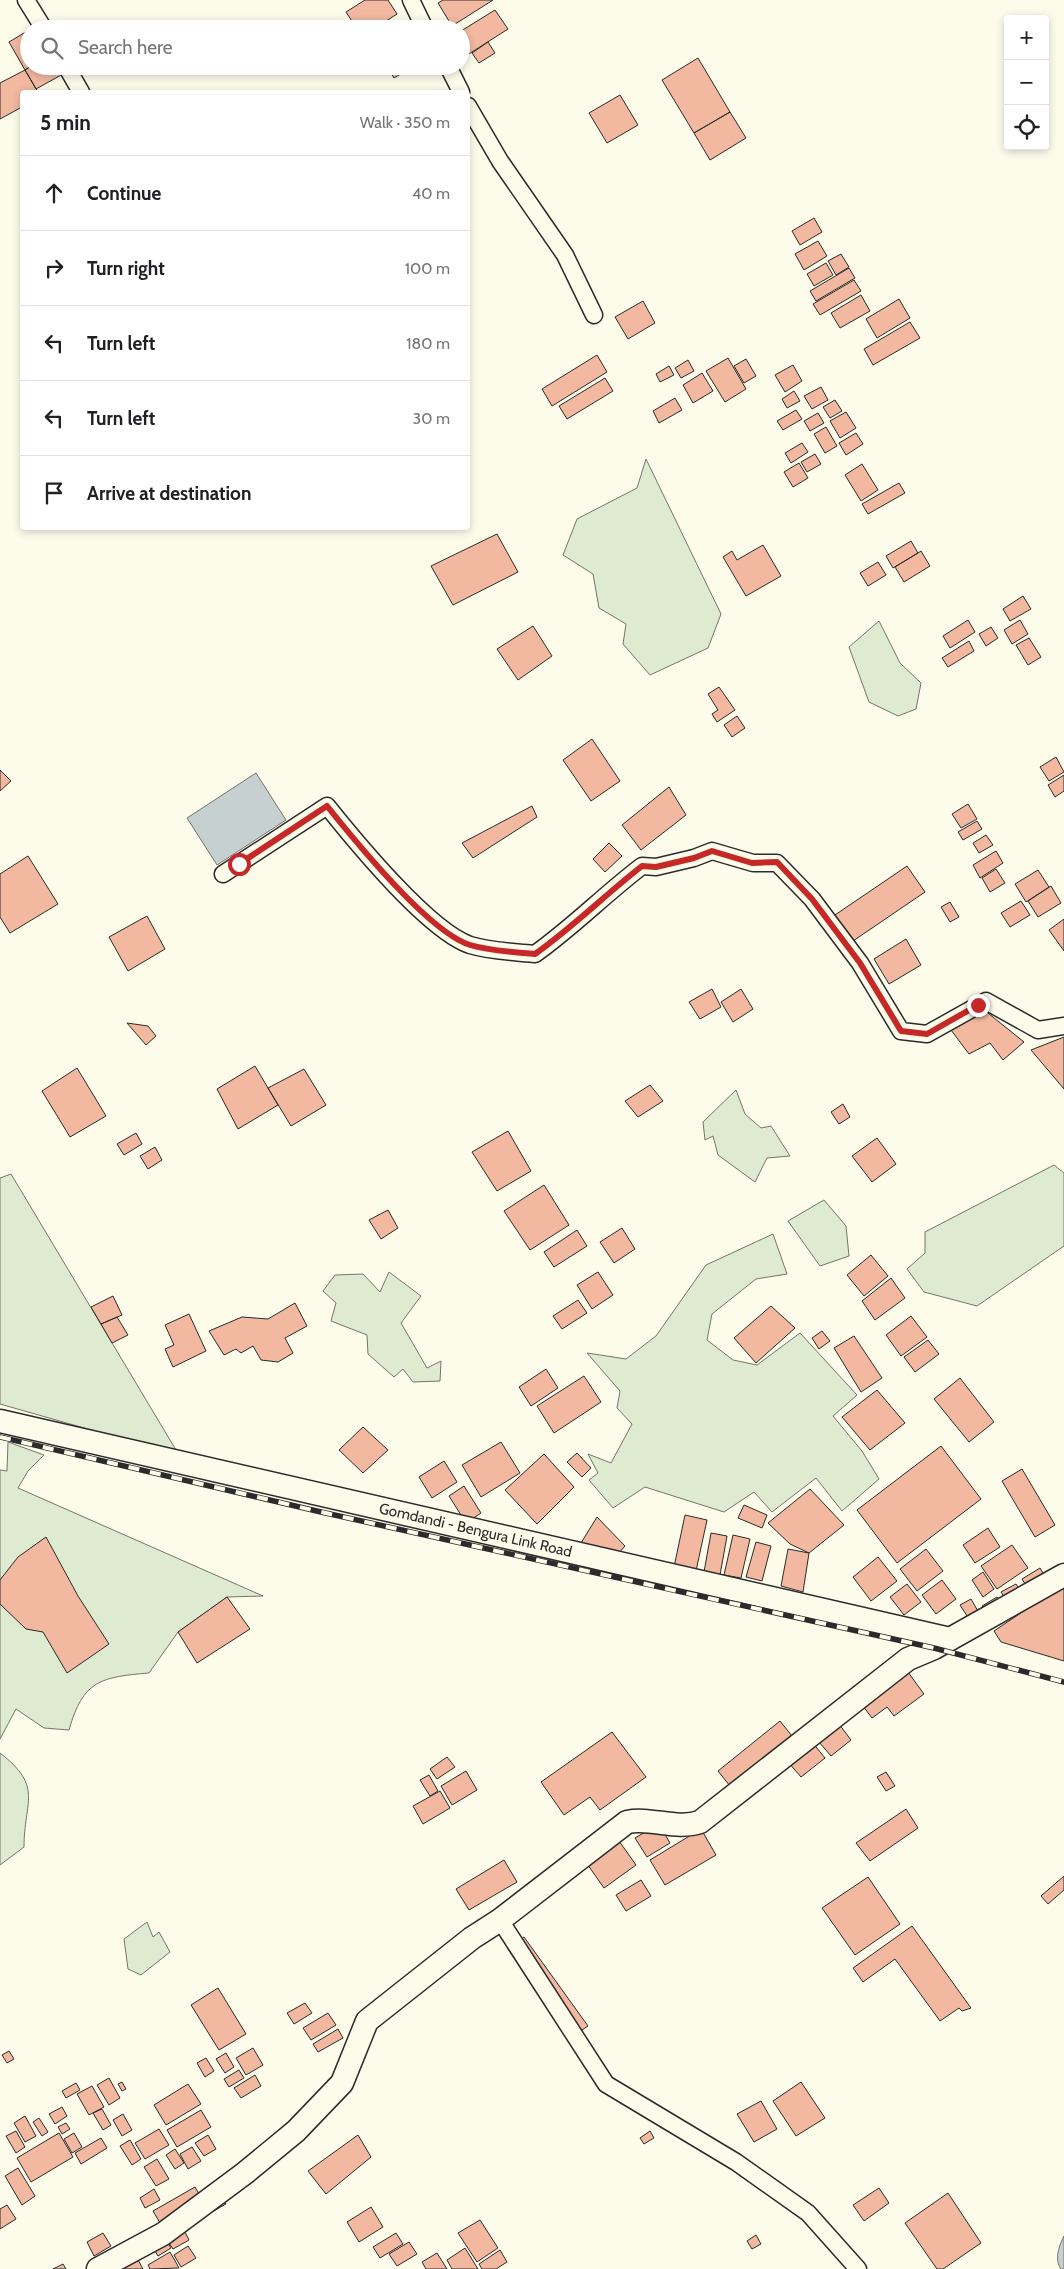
<!DOCTYPE html>
<html lang="en">
<head>
<meta charset="utf-8">
<style>
  :root { --surface:#fff; --page:#f6f6f6; --text:#202124; --muted:#757577; --line:#e0e0e0 }
  body { margin:0; font-family:Cabin,sans-serif; background:var(--page); color:var(--text) }
  .controls { position:absolute; right:15px; top:15px; display:grid; overflow:hidden; border-radius:5px; box-shadow:0 2px 8px #0003 }
  .controls button { width:45px; height:45px; display:grid; place-items:center; padding:0; border:0; border-bottom:1px solid var(--line); background:var(--surface); color:var(--text); font:25px sans-serif }
  .stop { position:absolute; width:15px; height:15px; margin:-11px; border:4px solid #c62828; border-radius:50%; background:#fff }
  .stop.end { background:#c62828; border-color:#fff; box-shadow:0 1px 5px #0008 }
  .list { margin:0; padding:0; list-style:none }
  h2 { display:flex; justify-content:space-between; align-items:center; height:65px; margin:0; padding:0 20px; font-size:21px }
  h2 small { font-size:16px; font-weight:400; color:var(--muted) }
  .list li { display:grid; grid-template-columns:32px 1fr auto; gap:15px; align-items:center; box-sizing:border-box; height:75px; padding:0 20px; border-top:1px solid var(--line) }
  .list b { display:block; font-size:19px; white-space:nowrap }
  .list em { font-size:16px; font-style:normal; color:var(--muted) }
  .icon { flex:none; width:28px; height:28px; fill:none; stroke:currentColor; stroke-width:2; stroke-linecap:round; stroke-linejoin:round }
  .map { position:relative; flex:none; width:1064px; height:2269px; overflow:hidden }
  .search { position:absolute; background:var(--surface); box-shadow:0 2px 8px #0003; left:20px; top:20px; width:450px; height:55px; display:flex; align-items:center; gap:12px; box-sizing:border-box; padding:0 18px; border-radius:28px; color:var(--muted); font-size:19px }
  .panel { position:absolute; background:var(--surface); box-shadow:0 2px 8px #0003; left:20px; top:90px; width:450px; height:440px; border-radius:5px }
  .map>svg:first-child { display:block }
  .green { fill:#deebd1; stroke:#74746e }
  .water { fill:#c7d0d0; stroke:#74746e }
  .building { fill:#f2b8a0; stroke:#2b2b2b }
  .lines { fill:none; stroke-linecap:round; stroke-linejoin:round }
  .minor-casing { stroke:#2b2b2b; stroke-width:19 }
  .secondary-casing { stroke:#2b2b2b; stroke-width:25 }
  .minor { stroke:#fdfbea; stroke-width:16 }
  .secondary { stroke:#fdfbea; stroke-width:22 }
  .rail-casing { stroke:#2b2b2b; stroke-width:5.5 }
  .rail { stroke:#fdfbea; stroke-width:4; stroke-dasharray:11; stroke-linecap:butt }
  .route { stroke:#c62828; stroke-width:6 }
  .labels { text-anchor:middle; stroke-width:4; stroke-linejoin:round; paint-order:stroke }
  .street-label { font-size:15px; fill:#2b2b2b; stroke:#fdfbea }
</style>
</head>
<body>
<div class="map">
<svg width="1064" height="2269" viewBox="0 0 1064 2269">
  <rect width="100%" height="100%" fill="#fdfbea"/>
  <path class="green" d="M646 459 721 614 708 648 650 675 623 644 626 624 599 608 593 574 563 555 577 519 637 488Z
    M879 621 900 663 921 683 916 709 898 716 869 702 849 647Z
    M736 1090 745 1114 761 1128 771 1126 790 1156 767 1158 755 1182 718 1155 713 1136 705 1140 703 1122Z
    M1054 1165 1064 1173V1246L977 1306 924 1292 907 1269 925 1253V1232Z
    M11 1174 179 1455 0 1404V1178Z
    M824 1200 846 1226 849 1256 820 1266 788 1221Z
    M773 1234 787 1274 756 1279 712 1314 707 1340 733 1360 757 1365 800 1333 857 1395 833 1416 862 1451 879 1479 842 1511 816 1478 772 1512 754 1492 724 1512 645 1487 613 1508 589 1480 598 1473 588 1454 611 1463 632 1424 617 1408 620 1391 587 1353 626 1359 656 1336 706 1265Z
    M389 1272 421 1296 401 1323 427 1368 441 1361 440 1381 413 1382 403 1369 394 1377 368 1354 367 1335 331 1321 336 1303 323 1291 335 1275 363 1274 380 1292Z
    M8 1442 44 1455 28 1471 18 1488 263 1596 227 1597 178 1632 149 1673C101 1677 83 1680 69 1730L44 1728 16 1709 0 1739V1470L7 1471Z
    M0 1753C44 1787 24 1801 24 1847L0 1865Z
    M147 1922 153 1937 159 1932 170 1952 141 1975 128 1969 124 1939Z"/>
  <path class="water" d="M256 773 286 820 217 865 187 818Z
    M1064 2236V2269H1061C1054 2259 1059 2246 1064 2236Z"/>
  <path class="building" d="M365 0H388L397 14 374 29H357L346 12Z
    M443 0H493L452 26 438 3Z
    M495 10 508 29 461 59V31Z
    M29 30V66H31L25 70 9 42Z
    M488 42 495 53 479 63 472 53Z
    M698 58 730 112 694 133 662 80Z
    M31 66H59L63 74 36 89 25 70Z
    M387 66H414L394 78Z
    M25 70 38 92H22V107L0 119V83Z
    M620 95 638 125 607 143 589 113Z
    M730 112 746 138 710 160 694 133Z
    M814 218 822 232 800 245 792 231Z
    M818 241 827 256 804 270 795 254Z
    M841 254 849 267 836 275 828 261Z
    M826 263 833 275 814 286 807 274Z
    M849 268 855 278 816 301 810 291Z
    M854 280 861 291 820 315 813 304Z
    M861 295 870 311 840 328 831 313Z
    M899 299 910 318 877 338 866 319Z
    M643 301 655 323 628 339 615 317Z
    M910 322 920 338 873 365 864 349Z
    M597 355 607 372 552 406 542 389Z
    M728 358 746 389 725 402 706 371Z
    M746 359 756 376 744 383 734 366Z
    M688 360 694 371 681 378 675 368Z
    M793 365 802 381 785 392 775 375Z
    M669 366 674 375 660 382 656 374Z
    M702 373 713 391 693 403 683 385Z
    M605 378 613 391 567 419 559 406Z
    M821 387 828 400 812 409 804 396Z
    M794 391 800 401 787 408 782 399Z
    M675 398 682 410 659 423 653 411Z
    M835 400 842 411 830 418 823 407Z
    M796 410 802 419 783 430 777 421Z
    M846 412 856 428 840 438 830 421Z
    M818 413 824 423 810 431 804 421Z
    M826 427 837 446 825 453 814 434Z
    M856 433 863 444 846 455 839 443Z
    M802 443 808 452 791 463 785 453Z
    M815 454 821 464 807 472 801 462Z
    M799 463 808 478 793 487 784 472Z
    M862 464 878 490 861 501 845 475Z
    M899 483 905 493 868 514 862 504Z
    M497 534 518 572 453 605 431 566Z
    M911 541 918 553 893 568 886 556Z
    M763 545 781 576 746 596 723 557 732 551 737 560Z
    M921 551 930 566 904 582 895 567Z
    M878 562 886 575 868 586 860 573Z
    M1023 596 1031 609 1010 621 1003 609Z
    M968 620 975 632 950 648 943 636Z
    M1020 620 1028 634 1012 644 1004 630Z
    M533 626 552 656 518 680 497 649Z
    M991 627 998 638 986 646 979 634Z
    M1029 638 1041 657 1028 665 1016 645Z
    M969 641 974 651 948 667 942 658Z
    M719 687 735 710 717 722 712 714 718 710 708 694Z
    M737 716 745 728 732 737 724 725Z
    M592 739 620 781 591 801 563 760Z
    M1056 757 1064 772 1049 781 1040 767Z
    M0 770 11 781 0 791Z
    M1064 775V791L1055 797 1048 785Z
    M669 787 686 815 641 850 622 825Z
    M968 804 977 819 961 828 952 814Z
    M532 806 537 817 473 858 462 843Z
    M977 821 982 829 963 840 958 832Z
    M986 835 993 845 979 853 973 843Z
    M609 843 622 856 605 872 593 859Z
    M996 851 1003 863 980 878 973 865Z
    M28 856 58 904 10 933 0 917V874Z
    M907 866 925 892 853 941 835 915Z
    M996 869 1005 883 990 892 982 878Z
    M1038 870 1049 887 1026 902 1015 884Z
    M1051 886 1061 903 1038 917 1028 901Z
    M1021 901 1030 915 1010 927 1001 913Z
    M950 902 959 917 950 922 941 907Z
    M147 916 165 949 128 971 109 937Z
    M1064 919V951L1049 930Z
    M906 939 921 965 889 984 874 959Z
    M712 989 721 1007 700 1019 689 1002Z
    M741 989 753 1009 733 1022 721 1002Z
    M978 1005 1024 1042 1003 1060 990 1043 969 1054 951 1030Z
    M127 1023 148 1026 156 1036 146 1045Z
    M1064 1037V1089L1031 1050Z
    M255 1066 278 1105 238 1129 217 1089Z
    M77 1068 106 1116 70 1137 42 1091Z
    M304 1069 326 1105 291 1126 268 1088Z
    M650 1085 663 1101 638 1117 625 1101Z
    M843 1104 850 1117 839 1124 831 1112Z
    M508 1131 531 1171 497 1191 472 1152Z
    M136 1133 142 1144 124 1155 117 1144Z
    M877 1138 896 1164 872 1182 852 1156Z
    M155 1147 162 1160 148 1169 140 1156Z
    M544 1185 569 1225 530 1250 504 1211Z
    M388 1210 398 1228 381 1239 369 1220Z
    M622 1228 635 1249 614 1263 600 1242Z
    M577 1230 587 1246 554 1267 544 1252Z
    M871 1255 888 1276 864 1296 847 1275Z
    M598 1272 613 1295 592 1309 577 1285Z
    M891 1278 905 1298 875 1320 862 1301Z
    M113 1296 122 1315 101 1324 91 1307Z
    M578 1300 587 1313 562 1329 553 1316Z
    M295 1303 307 1326 285 1338 293 1353 278 1362 261 1360 253 1346 241 1353 236 1349 224 1355 209 1331 242 1317 268 1319Z
    M771 1306 795 1328 756 1363 734 1338Z
    M189 1314 206 1351 173 1367 165 1349 174 1345 165 1325Z
    M911 1316 927 1337 901 1356 886 1335Z
    M117 1317 128 1335 112 1343 101 1324Z
    M822 1331 830 1341 819 1349 812 1338Z
    M854 1336 882 1378 861 1392 834 1348Z
    M928 1340 939 1354 915 1372 904 1357Z
    M546 1369 558 1388 531 1406 519 1387Z
    M584 1376 601 1402 554 1433 537 1406Z
    M960 1378 994 1422 969 1442 934 1399Z
    M877 1390 905 1423 870 1450 842 1417Z
    M363 1427 388 1450 363 1473 339 1450Z
    M501 1442 520 1473 481 1497 462 1465Z
    M941 1446 981 1499 897 1563 857 1510Z
    M577 1453 591 1468 582 1477 567 1462Z
    M544 1454 574 1487 537 1524 505 1490Z
    M444 1461 457 1482 432 1498 419 1477Z
    M1022 1469 1055 1525 1035 1537 1002 1481Z
    M464 1486 481 1513 466 1523 449 1496Z
    M810 1489 844 1525 809 1553 790 1544 768 1523Z
    M744 1505 767 1515 762 1528 738 1518Z
    M685 1515 707 1520 696 1571 674 1567Z
    M597 1517 625 1546 618 1554 581 1543Z
    M988 1528 1000 1547 975 1563 963 1545Z
    M711 1533 727 1536 720 1575 704 1572Z
    M733 1535 750 1539 741 1578 724 1575Z
    M46 1537 78 1596 109 1644 67 1673 43 1632 26 1629 0 1604V1580L18 1557Z
    M756 1542 771 1546 762 1581 746 1577Z
    M1012 1545 1028 1568 997 1589 981 1566Z
    M788 1549 809 1553 803 1592 781 1586Z
    M926 1549 943 1571 917 1591 900 1569Z
    M878 1557 897 1581 871 1601 853 1577Z
    M1040 1568 1048 1581 1030 1592 1022 1579Z
    M983 1572 994 1589 983 1597 972 1580Z
    M942 1580 956 1599 936 1614 922 1595Z
    M907 1584 921 1602 904 1615 890 1597Z
    M1016 1584 1023 1595 1008 1604 1001 1592Z
    M1064 1584V1661L1001 1642 994 1631Z
    M227 1597 250 1629 197 1663 178 1632Z
    M997 1597 1003 1607 988 1616 982 1606Z
    M971 1599 979 1613 969 1619 960 1605Z
    M902 1664 924 1694 894 1716 887 1707 872 1718 856 1697Z
    M780 1721 792 1736 730 1786 718 1771Z
    M839 1724 851 1740 831 1756 819 1742Z
    M612 1732 646 1777 600 1810 590 1797 564 1815 541 1782Z
    M812 1742 825 1758 801 1777 788 1762Z
    M447 1757 455 1767 437 1779 430 1769Z
    M466 1771 477 1790 452 1805 441 1786Z
    M886 1772 895 1786 886 1791 877 1777Z
    M429 1775 438 1791 430 1796 420 1780Z
    M440 1791 450 1808 423 1824 413 1806Z
    M906 1809 918 1828 870 1861 856 1843Z
    M659 1824 670 1843 647 1857 635 1838Z
    M701 1829 716 1855 665 1885 650 1860Z
    M617 1838 636 1865 604 1888 585 1861Z
    M504 1860 517 1882 469 1910 456 1889Z
    M1064 1876V1890L1048 1904 1041 1896Z
    M868 1877 900 1924 855 1955 822 1908Z
    M641 1880 651 1896 626 1911 616 1895Z
    M912 1926 971 2008 962 2011 959 2008 940 2021 895 1959 863 1982 853 1968Z
    M524 1937 588 2026 570 2038 508 1949Z
    M218 1988 246 2034 219 2050 191 2005Z
    M305 2003 312 2013 294 2024 287 2013Z
    M328 2013 336 2025 311 2040 303 2028Z
    M338 2029 343 2038 318 2052 313 2044Z
    M253 2048 263 2065 246 2075 236 2058Z
    M9 2051 14 2059 7 2063 2 2055Z
    M226 2053 234 2067 225 2073 216 2059Z
    M206 2058 214 2071 205 2077 197 2063Z
    M239 2070 244 2078 229 2087 224 2079Z
    M255 2075 261 2086 241 2098 234 2088Z
    M109 2078 120 2098 109 2105 97 2085Z
    M122 2082 126 2089 122 2091 118 2084Z
    M801 2082 825 2118 796 2136 773 2101Z
    M76 2083 80 2090 66 2098 62 2091Z
    M188 2084 201 2104 166 2125 154 2105Z
    M92 2086 104 2107 89 2115 77 2094Z
    M761 2101 777 2129 754 2142 737 2114Z
    M62 2107 67 2116 55 2124 49 2114Z
    M102 2109 111 2125 103 2130 93 2113Z
    M201 2110 211 2127 177 2147 167 2130Z
    M123 2114 132 2130 122 2136 113 2120Z
    M25 2116 36 2136 25 2142 14 2123Z
    M39 2118 48 2132 42 2136 33 2122Z
    M66 2123 70 2129 62 2134 58 2127Z
    M159 2129 169 2145 145 2159 135 2143Z
    M16 2131 25 2147 16 2153 6 2136Z
    M650 2131 654 2138 644 2144 640 2138Z
    M59 2133 73 2157 31 2182 17 2158Z
    M74 2133 82 2147 72 2153 64 2139Z
    M208 2135 216 2149 204 2156 195 2143Z
    M358 2135 371 2157 326 2194 308 2171Z
    M101 2138 107 2148 81 2164 75 2153Z
    M130 2140 141 2159 132 2165 120 2146Z
    M192 2147 201 2161 188 2169 180 2154Z
    M175 2149 184 2163 175 2169 166 2155Z
    M157 2159 169 2179 156 2186 144 2167Z
    M18 2168 35 2196 22 2205 5 2176Z
    M195 2187 204 2203 163 2228 153 2211Z
    M879 2188 889 2203 864 2221 853 2205Z
    M154 2189 160 2200 145 2208 140 2198Z
    M948 2193 981 2243 943 2269H937L905 2223Z
    M222 2198 226 2204 210 2213 207 2207Z
    M7 2205 16 2219 0 2229V2209Z
    M371 2207 383 2227 359 2242 347 2222Z
    M480 2220 498 2248 477 2262 458 2233Z
    M183 2228 189 2240 173 2249 165 2237Z
    M103 2233 111 2246 94 2256 87 2242Z
    M396 2233 403 2244 380 2258 373 2247Z
    M163 2234 171 2248 158 2256 149 2241Z
    M756 2235 761 2244 752 2249 747 2241Z
    M409 2242 417 2254 397 2266 389 2254Z
    M188 2246 196 2258 181 2267 174 2255Z
    M465 2248 478 2269H452L447 2260Z
    M500 2250 507 2262 496 2269H482L479 2264Z
    M170 2252 179 2268 150 2269 148 2265Z
    M437 2253 447 2269H426L422 2262Z
    M137 2258 143 2269H120Z
    M63 2264 66 2269H53Z"/>
  <g class="lines">
    <g class="minor-casing">
      <path id="minor" d="M26 0 44 29
        M411 0 425 29
        M66 66 81 92
        M448 66 461 92
        M468 106 500 161 565 255 594 315
        M223 874 327 806C355 841 429 931 470 945 490 951 514 952 535 954 573 927 605 894 642 866L656 867 694 858 712 851 753 863H777L812 899 860 963 901 1031 927 1034 986 1001 1038 1030 1064 1026
        M500 1920 606 2084 736 2162 808 2213 858 2269"/>
    </g>
    <g class="secondary-casing">
      <g id="secondary">
        <path id="s1" d="M0 1421 950 1639"/>
        <path d="M98 2269 163 2234 245 2173 296 2131 342 2083 367 2021 472 1938 500 1920 627 1822C651 1817 676 1830 700 1822L908 1659 934 1648 1064 1575"/>
      </g>
    </g>
    <use href="#minor" class="minor"/>
    <use href="#secondary" class="secondary"/>
    <g class="rail-casing">
      <path id="rail" d="M0 1437 321 1512 934 1648 1064 1682"/>
    </g>
    <use href="#rail" class="rail"/>
  </g>
  <g class="lines">
    <path class="route" d="M239 864 327 806C355 841 429 932 470 945 490 951 514 952 535 954 573 927 606 894 642 866L656 867 694 858 712 851 752 863 777 862 812 899 860 963 901 1031 927 1034 978 1005"/>
  </g>
  <g class="labels">
    <g class="street-label">
      <text dy="5" stroke="none"><textPath href="#s1" startOffset="488">Gomdandi - Bengura Link Road</textPath></text>
    </g>
  </g>
</svg>
<div class="controls">
<button>+</button>
<button>−</button>
<button><svg class="icon" aria-label="locate" viewBox="0 0 24 24"><circle cx="12" cy="12" r="6"/><path d="M12 2v4M12 18v4M2 12h4M18 12h4"/></svg></button>
</div>
<div class="stop" style="left:239px;top:864px"></div>
<div class="stop end" style="left:978px;top:1005px"></div>
<div class="search"><svg class="icon" aria-label="search" viewBox="0 0 24 24"><circle cx="10" cy="10" r="6"/><path d="M15 15l6 6"/></svg>Search here</div>
<section class="panel">
<h2>5 min<small>Walk · 350 m</small></h2>
<ul class="list">
<li><svg class="icon" aria-label="ahead" viewBox="0 0 24 24"><path d="M12 20V5M6 11l6-6 6 6"/></svg><div><b>Continue</b></div><em>40 m</em></li>
<li><svg class="icon" aria-label="right" viewBox="0 0 24 24"><path d="M7 20v-9h11M14 6l5 5-5 5"/></svg><div><b>Turn right</b></div><em>100 m</em></li>
<li><svg class="icon" aria-label="left" viewBox="0 0 24 24"><path d="M17 20v-9H6M10 6l-5 5 5 5"/></svg><div><b>Turn left</b></div><em>180 m</em></li>
<li><svg class="icon" aria-label="left" viewBox="0 0 24 24"><path d="M17 20v-9H6M10 6l-5 5 5 5"/></svg><div><b>Turn left</b></div><em>30 m</em></li>
<li><svg class="icon" aria-label="arrive" viewBox="0 0 24 24"><path d="M6 21V4h12l-3 4 3 4H6"/></svg><div><b>Arrive at destination</b></div></li>
</ul>
</section>
</div>
</body>
</html>
